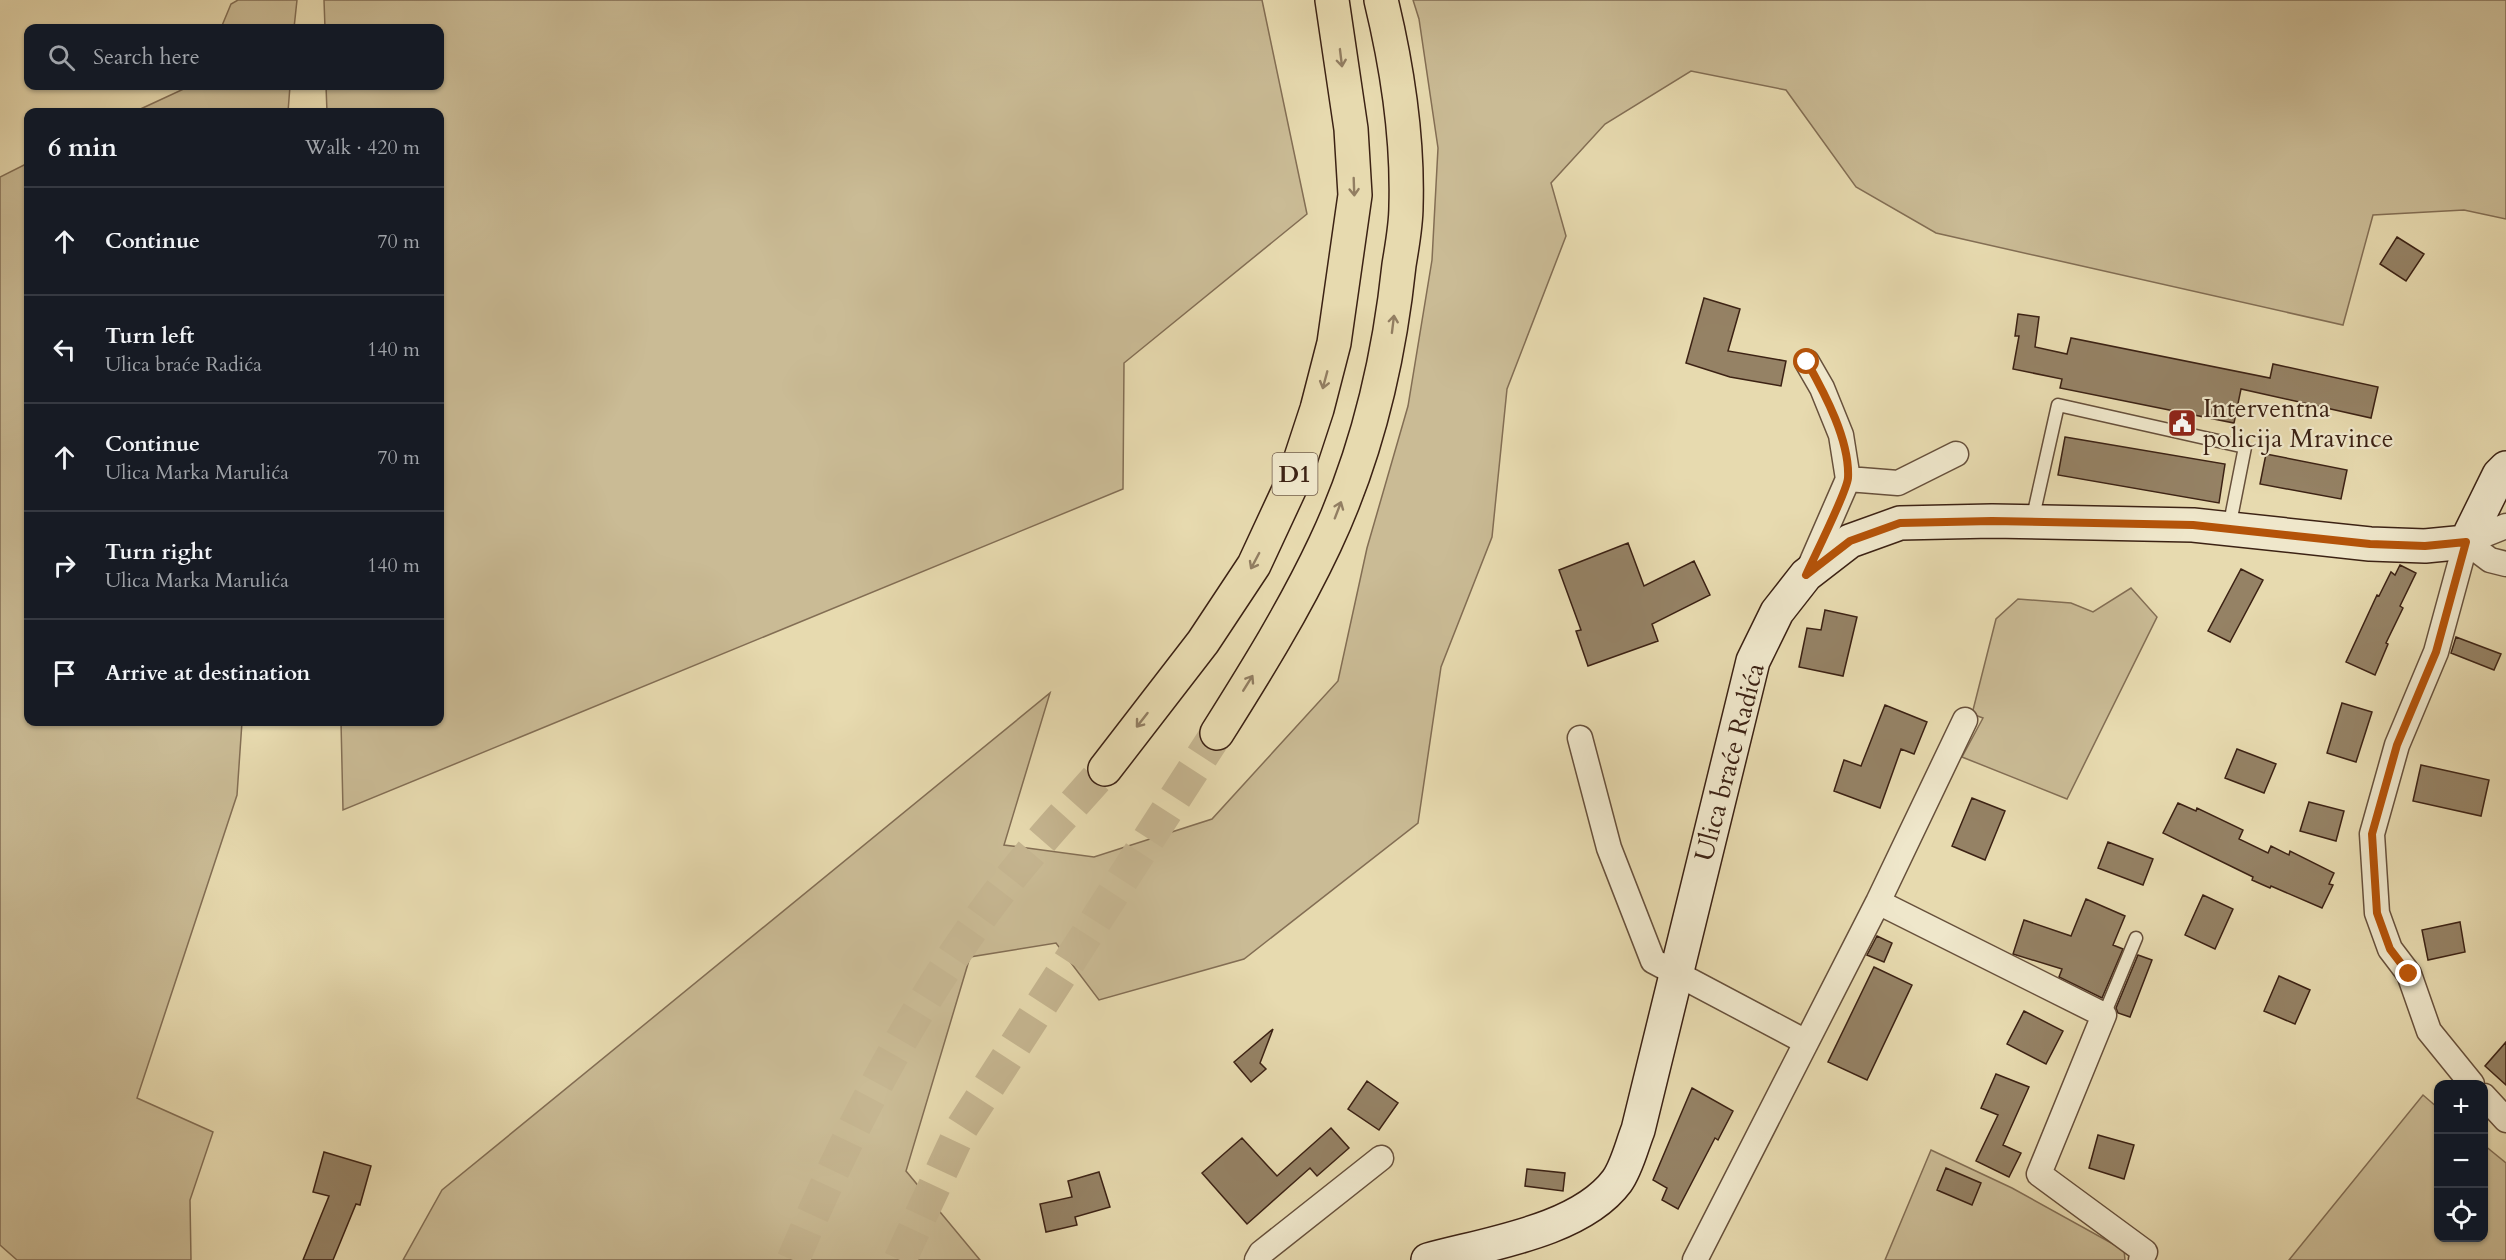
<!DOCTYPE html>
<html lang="en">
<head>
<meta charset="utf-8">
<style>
  :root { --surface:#171b24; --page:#20242c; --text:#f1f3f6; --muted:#9ea1a6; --line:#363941 }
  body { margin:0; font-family:Cardo,serif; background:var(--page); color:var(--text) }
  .controls { position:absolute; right:18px; bottom:18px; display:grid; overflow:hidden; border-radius:12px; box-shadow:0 2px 4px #0004 }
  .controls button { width:54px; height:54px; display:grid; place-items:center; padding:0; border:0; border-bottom:2px solid var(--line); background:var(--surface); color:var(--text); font:30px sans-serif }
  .stop { position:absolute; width:18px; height:18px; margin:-14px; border:4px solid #b45309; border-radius:50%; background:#fff }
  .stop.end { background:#b45309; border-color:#fff; box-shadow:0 2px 6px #0008 }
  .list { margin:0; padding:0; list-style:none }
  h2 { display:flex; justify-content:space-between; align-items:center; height:78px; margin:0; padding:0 24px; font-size:26px }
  h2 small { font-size:20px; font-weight:400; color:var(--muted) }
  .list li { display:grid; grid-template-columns:39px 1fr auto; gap:18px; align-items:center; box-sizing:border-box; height:108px; padding:0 24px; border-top:2px solid var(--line) }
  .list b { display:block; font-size:22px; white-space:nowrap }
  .list p { margin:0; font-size:20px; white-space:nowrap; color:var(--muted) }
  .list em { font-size:20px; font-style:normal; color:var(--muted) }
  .icon { flex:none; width:33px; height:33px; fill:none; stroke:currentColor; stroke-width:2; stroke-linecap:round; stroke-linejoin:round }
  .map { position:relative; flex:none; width:2506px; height:1260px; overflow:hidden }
  .search { position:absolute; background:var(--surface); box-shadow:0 2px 4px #0004; left:24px; top:24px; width:420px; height:66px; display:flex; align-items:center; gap:15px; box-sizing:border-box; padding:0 21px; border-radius:12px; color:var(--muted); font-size:22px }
  .panel { position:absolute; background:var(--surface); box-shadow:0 2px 4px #0004; left:24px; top:108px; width:420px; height:618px; border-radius:12px }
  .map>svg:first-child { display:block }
  .green { fill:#cabb95; stroke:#836e54; stroke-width:1.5 }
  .building { fill:#958265; stroke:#3c2214; stroke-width:1.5 }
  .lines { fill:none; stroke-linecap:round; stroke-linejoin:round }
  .trunk-tunnel { stroke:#c5b590; stroke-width:33; stroke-dasharray:33 16; stroke-linecap:butt }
  .service-casing { stroke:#67503b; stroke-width:15 }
  .minor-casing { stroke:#67503b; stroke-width:27 }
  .secondary-casing { stroke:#3c2214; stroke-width:36 }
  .trunk-casing { stroke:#3c2214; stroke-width:36 }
  .service { stroke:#efe7cb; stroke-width:12 }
  .minor { stroke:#efe7cb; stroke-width:24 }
  .secondary { stroke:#efe7cb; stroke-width:33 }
  .trunk { stroke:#e7daaf; stroke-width:33 }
  .oneway { stroke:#927e62 }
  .route { stroke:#b45309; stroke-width:8 }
  .labels { text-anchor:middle; stroke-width:4.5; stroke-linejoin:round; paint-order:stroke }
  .shield { fill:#efe7cb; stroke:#725d4b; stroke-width:1.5 }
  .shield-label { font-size:24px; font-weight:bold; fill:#3c2214 }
  .poi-label { font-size:26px; fill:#3c2214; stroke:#efe7cb; text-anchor:start }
  .street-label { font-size:26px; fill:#3c2214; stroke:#efe7cb }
</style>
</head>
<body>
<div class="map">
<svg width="2506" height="1260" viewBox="0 0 2506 1260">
  <rect width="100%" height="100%" fill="#e7daaf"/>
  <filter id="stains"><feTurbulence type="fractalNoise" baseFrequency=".00333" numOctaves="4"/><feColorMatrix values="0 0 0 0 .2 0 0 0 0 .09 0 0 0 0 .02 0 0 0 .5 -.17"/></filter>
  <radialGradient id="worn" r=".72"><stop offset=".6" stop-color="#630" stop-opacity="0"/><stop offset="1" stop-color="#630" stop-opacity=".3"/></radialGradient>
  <path class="green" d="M238 0H297L294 28H221L231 4Z
    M324 0H1262L1307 214 1124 363 1123 489 343 810 341 722H440V112H327L326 86H440V28H325Z
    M1413 0H2506V219L2464 210 2373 215 2343 325 1936 233 1856 187 1786 90 1691 71 1605 124 1551 183 1566 236 1507 389 1492 537 1441 667 1418 823 1244 959 1099 1000 1056 943 970 957 906 1171 980 1260H403L442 1190 1050 693 1004 845 1094 857 1212 819 1338 681 1367 548 1408 406 1432 260 1438 148 1419 19Z
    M190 86H290L288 112H134Z
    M28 163V722H242L237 795 137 1098 213 1132 190 1200 191 1260H17L0 1245V177Z
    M2131 588 2157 617 2067 799 1962 757 1983 718 1972 714 1996 619 2018 599 2071 603 2093 612Z
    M2423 1095 2438 1108V1238H2484V1145L2506 1163V1260H2289Z
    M1931 1150 2012 1188 2124 1250 2125 1260H1885Z"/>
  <path class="building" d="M2397 237 2424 254 2406 281 2380 264Z
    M1704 298 1740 309 1728 351 1786 361 1781 386 1730 377 1686 363Z
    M2018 314 2039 317 2035 347 2067 354 2071 338 2270 378 2273 364 2378 387 2371 418 2241 389 2234 423 2060 388 2062 379 2013 369 2019 336H2015Z
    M2065 437 2225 464 2219 503 2058 475Z
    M2266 454 2347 470 2341 499 2260 484Z
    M1628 543 1644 586 1694 561 1710 595 1652 624 1658 641 1588 666 1576 631 1581 630 1559 570Z
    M2400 565 2416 573 2400 606 2403 608 2386 643 2388 644 2375 675 2346 662 2377 595 2379 596 2391 572 2395 575Z
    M2241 569 2263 580 2230 642 2208 631Z
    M1825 610 1857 617 1843 676 1799 667 1807 628 1821 630Z
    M2456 637 2501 654 2494 670 2451 653Z
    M2342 703 2372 712 2356 762 2327 753Z
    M1885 705 1927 722 1914 754 1901 749 1880 808 1834 791 1844 760 1861 766Z
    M2237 749 2276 764 2264 793 2225 778Z
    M2421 765 2489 780 2481 816 2413 801Z
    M1972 798 2005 811 1985 860 1952 846Z
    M2309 802 2344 811 2336 841 2300 831Z
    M2178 803 2196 811 2197 808 2243 830 2239 839 2268 853 2271 846 2289 855 2290 851 2334 873 2329 884 2333 885 2322 908 2271 886 2270 888 2252 880 2253 877 2163 833Z
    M2108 842 2153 859 2143 885 2098 868Z
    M2203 895 2233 909 2215 949 2185 935Z
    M2086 899 2125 916 2113 945 2123 949 2102 998 2059 977 2062 969 2013 954 2024 920 2071 936Z
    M2460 922 2465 952 2428 960 2422 930Z
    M1877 936 1892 943 1884 962 1867 955Z
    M2138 955 2152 960 2130 1017 2118 1013 2116 1008Z
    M1874 967 1912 985 1867 1080 1828 1062Z
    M2279 976 2310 990 2295 1024 2264 1011Z
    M2024 1011 2063 1031 2046 1064 2007 1044Z
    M1273 1029 1260 1063 1266 1069 1251 1082 1234 1062Z
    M2506 1042V1085L2485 1066Z
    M1996 1074 2029 1087 2003 1145 2021 1153 2009 1177 1976 1161 1998 1115 1981 1108Z
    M1367 1081 1398 1103 1379 1130 1348 1109Z
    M1692 1088 1733 1111 1718 1140 1715 1138 1678 1209 1662 1200 1667 1188 1653 1180Z
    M1331 1128 1349 1148 1317 1176 1310 1168 1247 1224 1202 1173 1242 1138 1277 1176Z
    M2098 1135 2134 1145 2124 1179 2089 1168Z
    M324 1152 371 1166 360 1205 356 1204 333 1260H303L329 1196 313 1192Z
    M1946 1168 1981 1183 1972 1205 1937 1190Z
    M1527 1169 1565 1173 1563 1191 1525 1186Z
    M1099 1172 1110 1207 1075 1217 1077 1225 1046 1232 1040 1204 1072 1197 1068 1181Z"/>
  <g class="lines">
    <path class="trunk-tunnel" d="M793 1260C851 1123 922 988 1015 872 1044 836 1075 803 1105 769
      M900 1260 961 1129 1217 733"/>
    <g class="service-casing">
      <path id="service" d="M2032 521 2058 405 2245 447 2229 528
        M2104 1015 2136 938"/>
    </g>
    <g class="minor-casing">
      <path id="minor" d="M1807 362 1822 388 1841 435 1848 479 1807 573
        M1848 479 1898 483 1956 454
        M2466 542 2436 652 2397 745 2372 834 2377 913 2390 949 2409 974 2429 1031 2472 1084
        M2466 542 2490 560 2506 564
        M2466 542 2506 526
        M1580 738 1609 848 1653 961 1806 1042
        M1878 902 2104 1015 2039 1174 2145 1252 2141 1260
        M2484 1096 2506 1120
        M1257 1260 1261 1253 1381 1158
        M1695 1260 1878 902 1965 720"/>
    </g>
    <g class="secondary-casing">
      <path id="secondary" d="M1428 1260C1486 1244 1580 1231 1617 1181 1627 1167 1632 1145 1638 1130L1753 661 1777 612 1806 575 1850 541 1900 523 1992 521 2193 525 2370 544 2425 546 2466 542 2499 475 2506 468"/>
    </g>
    <g class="trunk-casing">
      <path id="trunk" d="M1217 733C1256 671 1294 610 1325 544 1366 457 1389 360 1399 265 1402 246 1406 226 1406 206 1408 138 1397 66 1381 0
        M1105 769 1203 642 1254 565 1294 479 1317 409 1334 343 1355 195 1351 129 1332 0"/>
    </g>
    <use href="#service" class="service"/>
    <use href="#minor" class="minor"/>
    <use href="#secondary" class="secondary"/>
    <use href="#trunk" class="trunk"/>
  </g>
  <defs><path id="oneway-shaft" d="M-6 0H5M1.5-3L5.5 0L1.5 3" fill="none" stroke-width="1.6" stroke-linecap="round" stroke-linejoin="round" transform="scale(1.5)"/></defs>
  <g class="oneway">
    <use href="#oneway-shaft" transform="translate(1341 58) rotate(83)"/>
    <use href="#oneway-shaft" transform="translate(1354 187) rotate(88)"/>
    <use href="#oneway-shaft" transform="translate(1393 324) rotate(-83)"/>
    <use href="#oneway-shaft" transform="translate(1325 380) rotate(105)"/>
    <use href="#oneway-shaft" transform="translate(1338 510) rotate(-69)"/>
    <use href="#oneway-shaft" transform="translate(1255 561) rotate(118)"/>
    <use href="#oneway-shaft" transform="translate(1248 683) rotate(-58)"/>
    <use href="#oneway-shaft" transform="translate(1142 720) rotate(128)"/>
  </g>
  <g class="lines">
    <path class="route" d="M1807 362C1825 394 1850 441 1848 478 1847 492 1814 557 1806 575L1850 541 1900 523 1992 521 2193 525 2370 544 2425 546 2466 542 2436 652 2397 745 2372 834 2377 913 2390 949 2409 974"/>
  </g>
  <defs>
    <g id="civic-square" transform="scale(1.5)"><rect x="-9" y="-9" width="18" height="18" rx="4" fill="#8f2418" stroke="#efe7cb"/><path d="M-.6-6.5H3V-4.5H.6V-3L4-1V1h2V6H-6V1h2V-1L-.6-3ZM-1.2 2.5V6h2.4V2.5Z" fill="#fff"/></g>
  </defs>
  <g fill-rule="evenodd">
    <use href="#civic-square" x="2182" y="423"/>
  </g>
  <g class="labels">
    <rect class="shield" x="1272.5" y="453" width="45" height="42" rx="4.5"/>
    <g class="shield-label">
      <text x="1295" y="482">D1</text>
    </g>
    <g class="poi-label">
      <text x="2203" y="417">Interventna<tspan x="2203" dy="30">policija Mravince</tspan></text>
    </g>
    <g class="street-label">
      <text transform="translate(1729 762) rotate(-75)" y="9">Ulica braće Radića</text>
    </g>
  </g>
  <rect width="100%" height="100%" filter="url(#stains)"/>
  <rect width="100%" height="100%" fill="url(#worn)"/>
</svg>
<div class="controls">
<button>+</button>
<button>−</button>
<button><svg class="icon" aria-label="locate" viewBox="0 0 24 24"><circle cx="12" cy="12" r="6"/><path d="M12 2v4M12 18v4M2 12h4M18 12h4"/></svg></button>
</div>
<div class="stop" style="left:1807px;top:362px"></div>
<div class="stop end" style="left:2409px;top:974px"></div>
<div class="search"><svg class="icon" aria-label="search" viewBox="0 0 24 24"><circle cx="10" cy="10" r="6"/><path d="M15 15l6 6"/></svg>Search here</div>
<section class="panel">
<h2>6 min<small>Walk · 420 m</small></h2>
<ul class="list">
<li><svg class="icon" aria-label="ahead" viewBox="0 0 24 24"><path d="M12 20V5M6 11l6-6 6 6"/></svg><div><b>Continue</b></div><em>70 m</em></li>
<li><svg class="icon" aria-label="left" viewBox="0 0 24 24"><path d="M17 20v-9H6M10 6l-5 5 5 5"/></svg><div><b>Turn left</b><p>Ulica braće Radića</p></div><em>140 m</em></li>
<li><svg class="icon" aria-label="ahead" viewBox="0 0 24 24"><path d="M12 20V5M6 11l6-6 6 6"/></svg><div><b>Continue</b><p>Ulica Marka Marulića</p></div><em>70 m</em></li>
<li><svg class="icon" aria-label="right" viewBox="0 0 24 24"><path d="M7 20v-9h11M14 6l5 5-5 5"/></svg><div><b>Turn right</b><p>Ulica Marka Marulića</p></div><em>140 m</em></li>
<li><svg class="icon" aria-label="arrive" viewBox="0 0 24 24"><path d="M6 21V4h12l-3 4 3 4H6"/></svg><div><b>Arrive at destination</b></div></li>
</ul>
</section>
</div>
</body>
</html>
